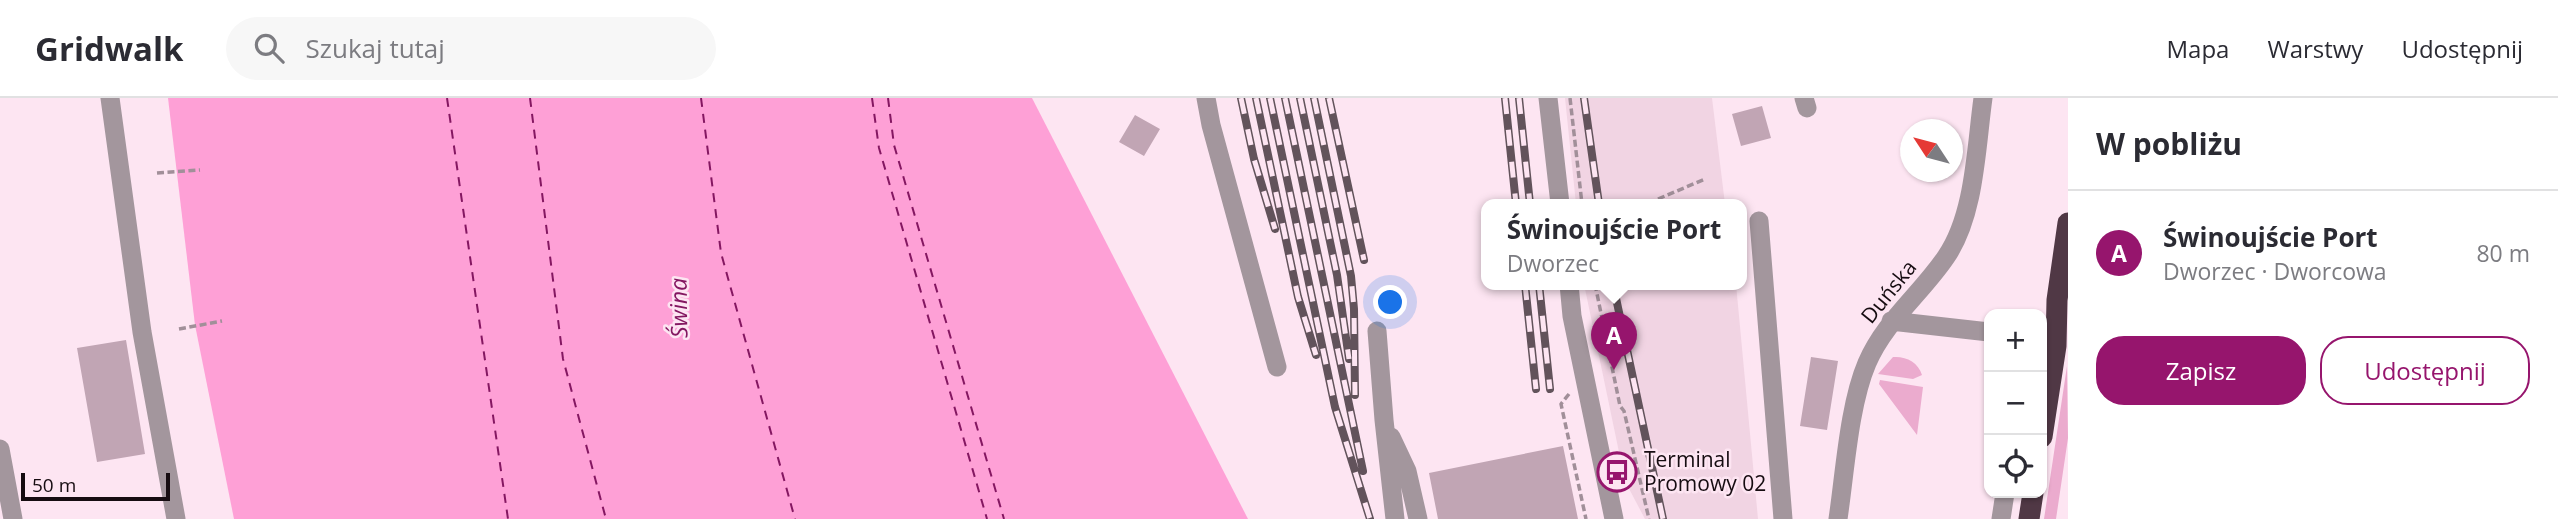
<!DOCTYPE html>
<html lang="pl">
<head>
<meta charset="utf-8">
<style>
  :root { --surface:#fff; --page:#f7f7f7; --text:#2b2b33; --muted:#7c7c81; --line:#e1e1e2; --accent:#96156d }
  body { margin:0; font-family:"Open Sans",sans-serif; background:var(--page); color:var(--text) }
  .controls { position:absolute; right:21px; bottom:21px; display:grid; overflow:hidden; border-radius:14px; box-shadow:0 2px 5px #0004 }
  .controls button { width:63px; height:63px; display:grid; place-items:center; padding:0; border:0; border-bottom:2px solid var(--line); background:var(--surface); color:var(--text); font:35px sans-serif }
  .compass { position:absolute; left:1900px; top:21px; width:63px; height:63px; border-radius:50%; background:var(--surface); box-shadow:0 2px 5px #0004; rotate:306deg }
  .scale { position:absolute; left:21px; bottom:18px; width:149px; box-sizing:border-box; padding-left:7px; border:4px solid #160c11; border-top:0; font-size:19px; line-height:24px; white-space:nowrap; color:#160c11; -webkit-text-stroke:5px #fde5f2; paint-order:stroke }
  .you { position:absolute; left:1391px; top:205px; width:24px; height:24px; margin:-18px; border:5px solid #fff; border-radius:50%; background:#1a73e8; box-shadow:0 0 0 10px #1a73e833 }
  .badge { display:grid; place-items:center; width:46px; height:46px; border-radius:50%; background:var(--accent); color:#fff; font-size:23px; font-weight:700 }
  .pin { position:absolute; translate:-50% -58px; filter:drop-shadow(0 2px 4px #0008) }
  .pin::after { content:''; position:absolute; top:37px; width:24px; height:21px; background:inherit; clip-path:polygon(0 0,100% 0,50% 100%) }
  .popup { position:absolute; left:1481px; top:101px; width:266px; height:91px; box-sizing:border-box; display:grid; place-content:center; border-radius:14px; background:var(--surface); filter:drop-shadow(0 2px 5px #0005); font-size:23px; white-space:nowrap; color:var(--muted) }
  .popup b { font-size:26px; color:var(--text) }
  .popup::after { content:''; position:absolute; left:50%; top:100%; margin-left:-14px; border:14px solid transparent; border-top-color:var(--surface) }
  .list { margin:0; padding:0; list-style:none }
  h2 { display:flex; justify-content:space-between; align-items:center; height:91px; margin:0; padding:0 28px; font-size:30px }
  h2 small { font-size:23px; font-weight:400; color:var(--muted) }
  .list li { display:grid; grid-template-columns:46px 1fr auto; gap:21px; align-items:center; box-sizing:border-box; height:126px; padding:0 28px; border-top:2px solid var(--line) }
  .list b { display:block; font-size:26px; white-space:nowrap }
  .list p { margin:0; font-size:23px; white-space:nowrap; color:var(--muted) }
  .list em { font-size:23px; font-style:normal; color:var(--muted) }
  .actions { display:flex; gap:14px; padding:21px 28px }
  .actions a { flex:1; padding:16px 0; border:2px solid var(--accent); border-radius:28px; text-align:center; font-size:24px; color:var(--accent) }
  .actions .main { background:var(--accent); color:#fff }
  .icon { flex:none; width:38px; height:38px; fill:none; stroke:currentColor; stroke-width:2; stroke-linecap:round; stroke-linejoin:round }
  .map { position:relative; flex:none; width:2068px; height:421px; overflow:hidden }
  header { display:flex; align-items:center; gap:42px; box-sizing:border-box; height:98px; padding:0 35px; background:var(--surface); border-bottom:2px solid var(--line) }
  header strong { font-size:33px }
  nav { display:flex; gap:38px; margin-inline-start:auto; font-size:24px }
  .search { width:490px; height:63px; background:var(--page); display:flex; align-items:center; gap:18px; box-sizing:border-box; padding:0 24px; border-radius:38px; color:var(--muted); font-size:26px }
  main { display:flex }
  aside { flex:1; background:var(--surface) }
  .map>svg:first-child { display:block }
  .built { fill:#f1d4e3 }
  .green { fill:#ebabce }
  .water { fill:#fea0d6 }
  .lines { fill:none; stroke-linecap:round; stroke-linejoin:round }
  .ferry { stroke:#841761; stroke-width:2; stroke-dasharray:9 7; stroke-linecap:butt }
  .building { fill:#c1a5b4 }
  .path { stroke:#a18f99; stroke-width:3.5; stroke-dasharray:7 3.5; stroke-linecap:butt }
  .minor { stroke:#a3969d; stroke-width:19 }
  .highway { stroke:#503845; stroke-width:21 }
  .rail-casing { stroke:#62535b; stroke-width:8 }
  .rail { stroke:#fde5f2; stroke-width:5; stroke-dasharray:16; stroke-linecap:butt }
  .labels { text-anchor:middle; stroke-width:5; stroke-linejoin:round; paint-order:stroke }
  .street-label { font-size:21px; fill:#160c11; stroke:#fde5f2 }
  .poi-label { font-size:21px; fill:#160c11; stroke:#fde5f2; text-anchor:start }
  .water-label { font-size:23px; font-style:italic; fill:#841761; stroke:#fde5f2 }
</style>
</head>
<body>
<header>
<strong>Gridwalk</strong>
<div class="search"><svg class="icon" aria-label="search" viewBox="0 0 24 24"><circle cx="10" cy="10" r="6"/><path d="M15 15l6 6"/></svg>Szukaj tutaj</div>
<nav><a>Mapa</a><a>Warstwy</a><a>Udostępnij</a></nav>
</header>
<main>
<div class="map">
<svg width="2068" height="421" viewBox="0 0 2068 421">
  <rect width="100%" height="100%" fill="#fde5f2"/>
  <path class="built" d="M1565 0H1712L1725 106H1576Z
    M1584 186H1736L1758 421H1645L1625 383Z"/>
  <path class="green" d="M1893 259C1906 258 1918 264 1922 277L1913 281 1878 276Z
    M2067 268 2068 340 2056 421H2044Z
    M1880 282 1923 289 1917 337 1879 286Z"/>
  <path class="water" d="M168 0H1032L1248 421H234L195 227Z"/>
  <g class="lines">
    <path class="ferry" d="M447 0 508 421
      M530 0 563 261 606 421
      M701 0 721 155 795 421
      M872 0 879 50 987 421
      M888 0 894 47 1004 421"/>
  </g>
  <path class="building" d="M1762 8 1771 40 1741 48 1732 16Z
    M1135 17 1160 31 1144 58 1119 44Z
    M126 242 145 356 97 364 77 250Z
    M1811 259 1838 263 1827 332 1800 328Z
    M1563 348 1578 421H1438L1429 375Z"/>
  <g class="lines">
    <path class="path" d="M1570 0 1582 106
      M157 75 200 72
      M1658 101 1705 81
      M1595 186 1620 308 1624 313 1649 421
      M179 231 222 223
      M1569 296 1561 306 1586 421"/>
    <path class="minor" d="M110 0 142 234 176 421
      M1206 0 1211 27 1277 269
      M1548 0 1560 106
      M1804 0 1807 10
      M1759 123 1783 421
      M1569 186 1572 218 1614 421
      M1891 223 1989 234
      M1377 233 1384 322 1395 421
      M1391 339 1407 373 1418 421
      M0 351 13 421
      M1838 421C1845 374 1849 307 1867 265 1885 223 1921 196 1946 159 1975 117 1976 50 1983 0
      M2001 421 2005 395"/>
    <path class="highway" d="M2042 339 2056 248 2057 202 2068 125
      M2029 421 2033 395"/>
    <g class="rail-casing">
      <path id="rail" d="M1241 0 1254 61 1275 131
        M1256 0 1298 199 1316 257
        M1270 0 1335 309 1370 421
        M1285 0 1363 373
        M1300 0 1337 177 1349 261
        M1314 0 1351 178 1354 211 1355 297
        M1329 0 1364 162
        M1505 0 1516 106
        M1519 0 1530 106
        M1584 0 1599 106
        M1525 186 1536 291
        M1539 186 1550 291
        M1613 186 1663 421"/>
    </g>
    <use href="#rail" class="rail"/>
  </g>
  <defs>
    <g id="bus-ring" transform="scale(2.0125)"><circle r="9.5" fill="#fde5f2" stroke="#96156d" stroke-width="1.5"/><path d="M-5-6H5V4H4V6H2V4H-2V6H-4V4H-5ZM-3.5-4V0h7V-4ZM-3.5 1.2v1.5H-2V1.2ZM2 1.2v1.5H3.5V1.2Z" fill="#96156d"/></g>
  </defs>
  <g fill-rule="evenodd">
    <use href="#bus-ring" x="1617" y="374"/>
  </g>
  <g class="labels">
    <g class="street-label">
      <text transform="translate(1889 194) rotate(-51)" y="7">Duńska</text>
    </g>
    <g class="poi-label">
      <text x="1644" y="369">Terminal<tspan x="1644" dy="24">Promowy 02</tspan></text>
    </g>
    <g class="water-label">
      <text transform="translate(679 210) rotate(-91)" y="8">Świna</text>
    </g>
  </g>
</svg>
<div class="controls">
<button>+</button>
<button>−</button>
<button><svg class="icon" aria-label="locate" viewBox="0 0 24 24"><circle cx="12" cy="12" r="6"/><path d="M12 2v4M12 18v4M2 12h4M18 12h4"/></svg></button>
</div>
<svg class="compass" viewBox="-18 -18 36 36"><path d="M0-13l5 13h-10z" fill="#e53935"/><path d="M0 13l5-13h-10z" fill="#7c7c81"/></svg>
<div class="scale">50 m</div>
<div class="you"></div>
<div class="pin badge" style="left:1614px;top:272px">A</div>
<div class="popup"><b>Świnoujście Port</b>Dworzec</div>
</div>
<aside>
<h2>W pobliżu<small></small></h2>
<ul class="list">
<li><span class="badge">A</span><div><b>Świnoujście Port</b><p>Dworzec · Dworcowa</p></div><em>80 m</em></li>
</ul>
<div class="actions"><a class="main">Zapisz</a><a>Udostępnij</a></div>
</aside>
</main>
</body>
</html>
